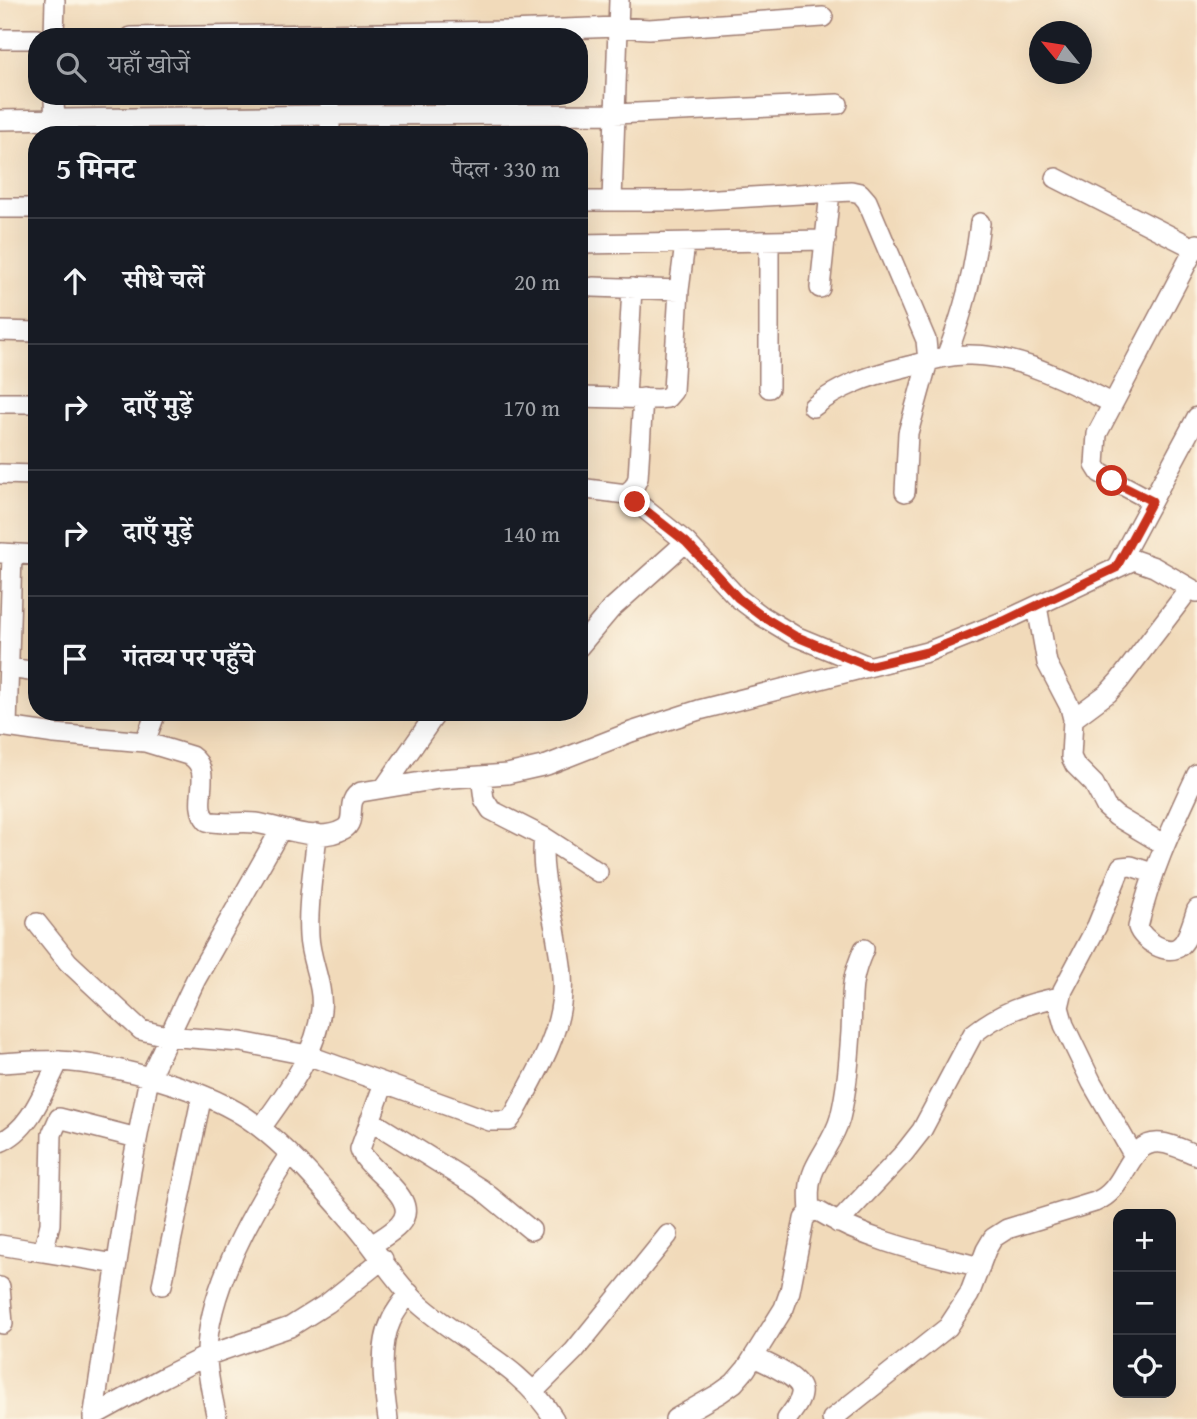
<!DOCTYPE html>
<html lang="hi">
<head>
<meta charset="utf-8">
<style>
  :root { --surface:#171b24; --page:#242831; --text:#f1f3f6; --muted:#9ea1a6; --line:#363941 }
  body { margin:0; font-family:"Gentium Book Plus","Noto Serif Devanagari",serif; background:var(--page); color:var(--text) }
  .controls { position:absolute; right:21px; bottom:21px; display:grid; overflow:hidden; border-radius:14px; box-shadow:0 7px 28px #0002 }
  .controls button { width:63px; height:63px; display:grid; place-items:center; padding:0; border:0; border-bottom:2px solid var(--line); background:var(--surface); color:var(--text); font:35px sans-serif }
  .compass { position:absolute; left:1029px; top:21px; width:63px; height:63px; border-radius:50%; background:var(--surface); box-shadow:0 7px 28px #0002; rotate:300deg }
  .stop { position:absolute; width:21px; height:21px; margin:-16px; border:5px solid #c8321e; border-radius:50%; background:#fff }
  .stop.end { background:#c8321e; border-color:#fff; box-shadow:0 2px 7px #0008 }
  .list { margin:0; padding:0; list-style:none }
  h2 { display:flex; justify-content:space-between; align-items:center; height:91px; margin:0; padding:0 28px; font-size:30px }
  h2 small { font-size:23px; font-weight:400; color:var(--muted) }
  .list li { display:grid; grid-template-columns:46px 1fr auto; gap:21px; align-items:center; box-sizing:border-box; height:126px; padding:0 28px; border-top:2px solid var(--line) }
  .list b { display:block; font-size:26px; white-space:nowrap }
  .list em { font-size:23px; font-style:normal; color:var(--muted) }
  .icon { flex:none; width:38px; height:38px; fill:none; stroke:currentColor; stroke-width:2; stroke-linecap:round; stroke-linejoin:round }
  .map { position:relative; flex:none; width:1197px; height:1419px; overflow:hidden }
  .search { position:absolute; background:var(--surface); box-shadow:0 7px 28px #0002; left:28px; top:28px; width:560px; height:77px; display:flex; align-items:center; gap:18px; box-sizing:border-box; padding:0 24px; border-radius:28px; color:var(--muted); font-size:26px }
  .panel { position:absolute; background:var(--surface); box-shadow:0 7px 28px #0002; left:28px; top:126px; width:560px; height:595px; border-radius:28px }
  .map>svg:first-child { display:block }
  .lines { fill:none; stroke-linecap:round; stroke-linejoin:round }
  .minor-casing { stroke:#9e7c72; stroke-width:22 }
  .minor { stroke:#fff; stroke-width:19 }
  .route { stroke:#c8321e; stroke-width:9 }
</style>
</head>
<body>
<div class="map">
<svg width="1197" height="1419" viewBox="0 0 1197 1419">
  <rect width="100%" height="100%" fill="#fcf5e5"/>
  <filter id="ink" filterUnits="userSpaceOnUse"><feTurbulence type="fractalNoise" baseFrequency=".0143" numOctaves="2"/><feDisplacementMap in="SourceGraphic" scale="14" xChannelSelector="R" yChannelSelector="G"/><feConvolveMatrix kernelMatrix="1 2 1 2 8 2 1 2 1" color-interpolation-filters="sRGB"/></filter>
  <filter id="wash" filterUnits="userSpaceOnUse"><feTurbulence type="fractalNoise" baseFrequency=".00686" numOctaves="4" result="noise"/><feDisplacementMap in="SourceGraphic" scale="28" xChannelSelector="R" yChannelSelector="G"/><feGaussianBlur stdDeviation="1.57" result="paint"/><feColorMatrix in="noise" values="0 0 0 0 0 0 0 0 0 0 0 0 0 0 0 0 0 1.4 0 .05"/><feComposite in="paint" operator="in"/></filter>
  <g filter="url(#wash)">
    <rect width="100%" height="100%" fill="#f1daba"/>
  </g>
  <g filter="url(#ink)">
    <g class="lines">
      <g class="minor-casing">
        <path id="minor" d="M54 37 55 0
          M131 37 508 31 618 27 649 29 823 17
          M0 39H37
          M54 96 55 135
          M330 96V135
          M0 120 329 115 614 114 838 104
          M1056 178 1194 248
          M612 200 619 0
          M579 201H683L851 191 860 193 867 201 926 340 928 361 908 433 905 492
          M0 208H37
          M579 244 826 240
          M593 287 679 290
          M820 288 830 192
          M0 331 37 332
          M946 357C964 311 974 272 980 223
          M769 388V242
          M579 397 658 399 667 398 673 391 679 290 685 244
          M626 397 632 288
          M0 403H37
          M813 407C840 386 868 376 901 368 922 363 943 355 965 355 1016 353 1067 381 1112 403
          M0 474 37 475
          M579 488 626 494 634 487 638 478 643 398
          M626 494 686 542 738 598 762 616 795 636 868 666
          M1152 501 1100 473 1095 465 1097 434 1197 244
          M1 553 37 555
          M1116 568 1197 417
          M1037 606 1047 663 1070 707 1073 719 1071 757 1075 765 1094 784 1106 807 1116 816 1163 844
          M579 647 611 609 686 542
          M9 668 37 672
          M1073 719 1108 693 1119 681 1190 588
          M0 726 55 734 145 742 191 756C215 772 190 803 207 821 222 825 240 821 256 823 283 827 318 844 344 829 358 821 344 800 361 792L439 779 507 774 547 765 631 732 699 710 927 652 1004 621 1134 560 1154 567 1197 592
          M7 727 12 554
          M145 742 156 712
          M1197 774C1172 828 1152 869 1138 927 1142 940 1168 957 1180 946 1189 939 1193 919 1197 909
          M481 776 484 799 491 810 544 837 598 872
          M384 788 437 712
          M37 923 68 962 141 1030 167 1036 241 1042 307 1055 490 1121H509L515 1113C535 1075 560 1037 562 993 564 972 558 949 555 928 549 899 540 867 544 837
          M0 1063C19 1062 39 1060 58 1061 115 1064 209 1089 254 1123 292 1151 323 1189 354 1224 376 1249 394 1281 418 1303 462 1343 523 1366 554 1419
          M370 1120 481 1189 531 1230
          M261 1128C286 1093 316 1055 321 1010 324 985 310 961 309 936 307 903 314 867 317 834
          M0 1142C31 1130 44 1089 59 1061
          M1134 1156 1092 1083 1064 1025 1059 1007 1063 990 1097 926 1121 867 1131 866 1152 873
          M810 1212C809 1198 808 1184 814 1170 822 1152 835 1137 840 1118 847 1090 849 1061 851 1032 853 997 848 984 864 949
          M838 1223 904 1153 922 1130 973 1034C999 1013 1027 1003 1060 997
          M0 1245 43 1252 50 1224 52 1134 59 1118 137 1138
          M372 1245C380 1239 392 1233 399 1225 424 1198 367 1172 360 1149L384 1083
          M43 1252 116 1264
          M162 1285 202 1095
          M0 1287 3 1324
          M754 1357C767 1364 804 1378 801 1394 800 1403 792 1412 787 1419
          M534 1391 574 1351 668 1235
          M93 1416 164 1377 206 1356 290 1327 328 1303 383 1259
          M93 1419 131 1171 149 1078 196 979 281 829
          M217 1419C213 1399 207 1376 207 1356 206 1292 255 1207 289 1155
          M388 1419C384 1390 378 1348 391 1321 395 1311 403 1302 409 1293
          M675 1419 720 1393 734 1383 746 1369 784 1308 790 1291 804 1219 810 1212 818 1211C867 1241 925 1253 980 1267
          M832 1419 948 1327 969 1295 986 1250 993 1238 1007 1229 1095 1202C1102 1199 1108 1195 1113 1189 1128 1173 1133 1140 1161 1143 1173 1144 1185 1151 1197 1155"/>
      </g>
      <use href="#minor" class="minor"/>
    </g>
  </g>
  <g class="lines" filter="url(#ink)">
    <path class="route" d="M635 502 686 542 738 598 762 616 795 636 868 666 927 652 1004 621 1116 568 1152 501 1112 481"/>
  </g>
</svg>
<div class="controls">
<button>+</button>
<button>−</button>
<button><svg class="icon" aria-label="locate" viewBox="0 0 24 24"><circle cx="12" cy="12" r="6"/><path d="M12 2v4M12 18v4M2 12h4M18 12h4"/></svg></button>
</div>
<svg class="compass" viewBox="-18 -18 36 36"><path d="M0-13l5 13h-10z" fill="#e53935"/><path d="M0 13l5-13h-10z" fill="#9ea1a6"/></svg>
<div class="stop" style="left:1112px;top:481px"></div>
<div class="stop end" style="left:635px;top:502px"></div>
<div class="search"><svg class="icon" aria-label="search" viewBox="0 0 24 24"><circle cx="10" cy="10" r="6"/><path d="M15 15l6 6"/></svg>यहाँ खोजें</div>
<section class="panel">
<h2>5 मिनट<small>पैदल · 330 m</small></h2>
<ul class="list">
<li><svg class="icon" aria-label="ahead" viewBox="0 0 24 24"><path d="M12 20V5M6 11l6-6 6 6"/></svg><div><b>सीधे चलें</b></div><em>20 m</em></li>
<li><svg class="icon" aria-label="right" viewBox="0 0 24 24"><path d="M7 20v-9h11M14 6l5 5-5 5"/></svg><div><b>दाएँ मुड़ें</b></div><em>170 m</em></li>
<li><svg class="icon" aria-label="right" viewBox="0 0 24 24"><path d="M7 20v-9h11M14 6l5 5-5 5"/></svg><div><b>दाएँ मुड़ें</b></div><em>140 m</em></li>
<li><svg class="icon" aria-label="arrive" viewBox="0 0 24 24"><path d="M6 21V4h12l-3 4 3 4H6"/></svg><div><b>गंतव्य पर पहुँचे</b></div></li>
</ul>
</section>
</div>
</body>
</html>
